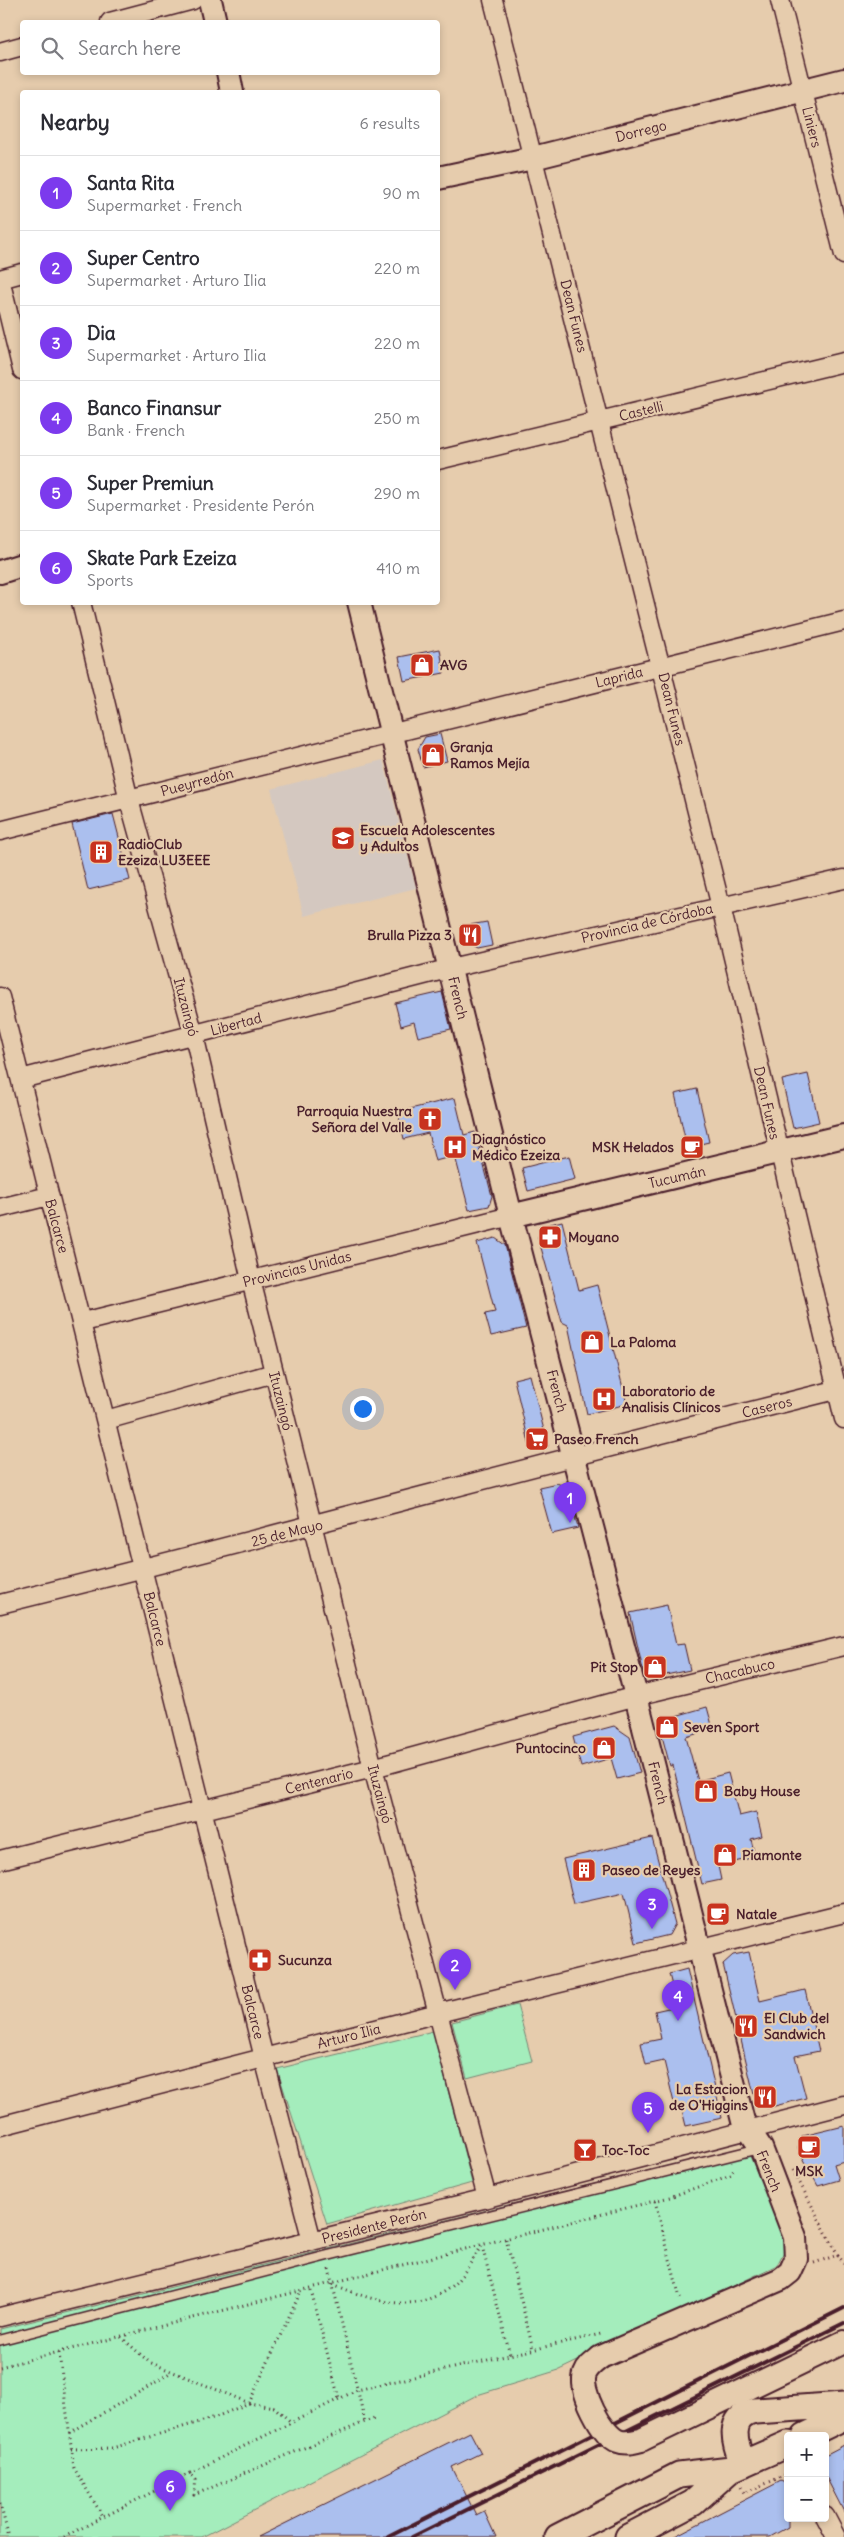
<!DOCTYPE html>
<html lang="en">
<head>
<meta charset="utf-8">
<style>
  :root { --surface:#fff; --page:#f2f2f3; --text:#2b2b33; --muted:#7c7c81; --line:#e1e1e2; --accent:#7c3aed }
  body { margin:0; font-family:Delius,sans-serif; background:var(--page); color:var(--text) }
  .controls { position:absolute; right:15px; bottom:15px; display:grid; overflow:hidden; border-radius:5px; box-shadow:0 2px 8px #0003 }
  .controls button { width:45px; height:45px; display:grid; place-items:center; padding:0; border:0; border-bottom:1px solid var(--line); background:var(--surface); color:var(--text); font:25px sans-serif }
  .you { position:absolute; left:362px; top:1408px; width:18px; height:18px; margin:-12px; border:4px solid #fff; border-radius:50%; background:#1a73e8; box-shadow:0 0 0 8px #1a73e833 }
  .badge { display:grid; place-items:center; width:32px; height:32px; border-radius:50%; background:var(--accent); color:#fff; font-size:16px; font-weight:700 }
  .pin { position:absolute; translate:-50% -41px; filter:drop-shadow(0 1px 2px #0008) }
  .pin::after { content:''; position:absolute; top:26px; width:18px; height:15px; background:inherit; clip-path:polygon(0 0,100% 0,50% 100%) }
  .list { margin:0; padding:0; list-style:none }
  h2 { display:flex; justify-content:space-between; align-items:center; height:65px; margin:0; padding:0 20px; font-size:21px }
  h2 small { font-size:16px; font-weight:400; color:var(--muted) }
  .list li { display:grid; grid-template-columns:32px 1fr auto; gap:15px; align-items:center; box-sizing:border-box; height:75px; padding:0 20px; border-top:1px solid var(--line) }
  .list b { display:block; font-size:19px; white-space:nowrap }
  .list p { margin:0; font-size:16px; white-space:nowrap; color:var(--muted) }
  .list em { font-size:16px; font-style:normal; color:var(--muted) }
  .icon { flex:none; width:28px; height:28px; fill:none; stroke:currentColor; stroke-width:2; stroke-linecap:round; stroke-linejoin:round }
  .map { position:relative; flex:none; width:844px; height:2537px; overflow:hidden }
  .search { position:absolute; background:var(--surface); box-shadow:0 2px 8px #0003; left:20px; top:20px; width:420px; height:55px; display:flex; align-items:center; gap:12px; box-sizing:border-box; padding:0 18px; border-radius:5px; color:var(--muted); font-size:19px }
  .panel { position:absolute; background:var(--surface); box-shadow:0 2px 8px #0003; left:20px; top:90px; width:420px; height:515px; border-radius:5px }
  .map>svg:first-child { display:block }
  .built { fill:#d4c8c0 }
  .green { fill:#a4edbc; stroke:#778674 }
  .building { fill:#abbfee; stroke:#4a1f2b }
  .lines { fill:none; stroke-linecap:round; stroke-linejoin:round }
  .service-casing { stroke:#4a1f2b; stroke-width:12 }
  .minor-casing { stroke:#4a1f2b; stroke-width:21 }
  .tertiary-casing { stroke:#4a1f2b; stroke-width:26 }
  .secondary-casing { stroke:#4a1f2b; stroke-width:29 }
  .path { stroke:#4a1f2b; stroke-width:3; stroke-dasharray:1 4; stroke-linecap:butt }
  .service { stroke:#e6ccad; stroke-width:9 }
  .minor { stroke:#e6ccad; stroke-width:18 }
  .tertiary { stroke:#e6ccad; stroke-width:22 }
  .secondary { stroke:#e6ccad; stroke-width:25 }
  .rail { stroke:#4a1f2b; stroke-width:4 }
  .tertiary-bridge-casing { stroke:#4a1f2b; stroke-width:26; stroke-linecap:butt }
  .tertiary-bridge { stroke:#e6ccad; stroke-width:22 }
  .labels { text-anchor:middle; stroke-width:4.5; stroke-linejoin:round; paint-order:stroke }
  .street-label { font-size:14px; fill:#4a1f2b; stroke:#e6ccad }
  .poi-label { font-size:14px; font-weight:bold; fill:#4a1f2b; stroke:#e6ccad; text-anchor:start }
</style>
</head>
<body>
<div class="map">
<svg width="844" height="2537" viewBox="0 0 844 2537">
  <rect width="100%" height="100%" fill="#e6ccad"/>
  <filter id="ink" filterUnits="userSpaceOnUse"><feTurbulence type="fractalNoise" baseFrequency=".02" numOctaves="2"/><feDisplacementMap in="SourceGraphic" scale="10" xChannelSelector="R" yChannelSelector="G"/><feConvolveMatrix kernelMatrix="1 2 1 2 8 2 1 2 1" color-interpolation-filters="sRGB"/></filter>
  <g filter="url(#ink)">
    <path class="built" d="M383 760 416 888 304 916 271 789Z"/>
    <path class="green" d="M517 2005 532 2061 467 2078 452 2022Z
      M433 2031 472 2183 327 2224 277 2069Z
      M746 2147 788 2244 777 2265 559 2370 477 2395 202 2537H0V2329Z"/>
    <path class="building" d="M440 649 444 673 404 681 399 657Z
      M440 734 447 761 423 767 418 749 425 737Z
      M113 814 130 880 88 890 72 824Z
      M487 922 492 945 477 948 467 942 464 926Z
      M442 992 451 1029 418 1037 414 1022 401 1026 395 1003Z
      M808 1074 819 1122 793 1128 782 1080Z
      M697 1089 709 1142 687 1147 675 1094Z
      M455 1098 464 1135 475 1132 492 1196 489 1206 469 1210 455 1156 435 1161 428 1133 404 1139 398 1112Z
      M569 1156 575 1179 528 1191 522 1168Z
      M562 1221 579 1290 597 1285 627 1404 587 1414 568 1325 562 1322 538 1237 543 1226Z
      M495 1238 505 1245 526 1328 491 1336 485 1314 495 1312 477 1243Z
      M530 1375 548 1446 531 1451 514 1379Z
      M557 1483 567 1488 578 1528 552 1534 539 1487Z
      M667 1605 676 1645 684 1644 690 1670 656 1677 643 1670 630 1613Z
      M707 1707 713 1729 686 1737 698 1781 728 1773 739 1816 756 1812 762 1836 751 1839 755 1857 718 1866 721 1880 702 1884 673 1765 670 1766 658 1721Z
      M614 1726 630 1737 640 1773 617 1779 611 1758 581 1767 573 1737Z
      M652 1838 675 1924 669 1935 636 1943 624 1893 574 1904 563 1859Z
      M749 1952 760 2001 805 1990 819 2051 795 2056 806 2098 767 2108 755 2099 723 1964 733 1955Z
      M687 1969 722 2118 686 2126 681 2106 675 2107 664 2061 646 2065 641 2043 661 2039 655 2011 677 2006 669 1974Z
      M844 2126V2161L834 2164 839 2180 818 2186 798 2148 803 2136Z
      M470 2432 481 2453 452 2467 476 2515 484 2511 496 2537H258Z
      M844 2445V2512L825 2475V2455Z
      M781 2481 788 2485V2527L770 2537H673Z"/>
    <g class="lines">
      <g class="service-casing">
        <path id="service" d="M0 2340 326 2256 761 2148"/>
      </g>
      <g class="minor-casing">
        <path id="minor" d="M493 0 721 907 844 1419
          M780 0 844 255
          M110 22 193 0
          M0 52 22 46
          M0 279 22 370
          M0 279 22 273
          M438 460 844 362
          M81 602 129 800 194 1035 251 1280 373 1768 487 2198
          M0 831 844 621
          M0 997 264 2058 312 2241
          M21 1079 451 968 844 879
          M0 1208 49 1196
          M83 1322 511 1216
          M106 1420 274 1373
          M0 1604C282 1535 562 1457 844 1388
          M0 1860 373 1768 636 1696 844 1646
          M0 2126 438 2013 844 1913
          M0 2317 487 2198 844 2105
          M825 2516 836 2537"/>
      </g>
      <g class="tertiary-casing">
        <path id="tertiary" d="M210 0 215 22
          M228 72 232 92
          M438 178 533 158 844 80
          M0 572 22 565
          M359 602 511 1216 636 1696 743 2121 761 2148 795 2237 796 2259 790 2272 781 2279 601 2357
          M511 1216 844 1136
          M641 2440 844 2342"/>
      </g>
      <g class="secondary-casing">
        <path id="secondary" d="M805 2436 844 2417
          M743 2464C735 2444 726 2417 755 2411L844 2405
          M558 2537 679 2475 731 2469 788 2444
          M628 2537 693 2503 731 2469"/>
      </g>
      <path class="path" d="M793 2170 838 2255
        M655 2201 681 2302
        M506 2239 533 2349
        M482 2246 510 2355
        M814 2263 838 2255 844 2264
        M329 2269 365 2422
        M333 2284C374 2302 417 2316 454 2284 465 2274 473 2258 482 2246
        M311 2290 339 2399
        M121 2337 149 2362 249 2403 274 2407 291 2422
        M59 2353 74 2468 103 2517
        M0 2367 670 2197 731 2175 735 2168
        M69 2433C102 2412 138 2395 171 2372
        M71 2449 112 2448 123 2445 216 2417 249 2403 300 2293
        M190 2473 357 2390 601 2334
        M741 2487 744 2493 788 2474
        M0 2504 9 2537
        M64 2537 190 2473 196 2480 194 2495 374 2418"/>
      <use href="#service" class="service"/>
      <use href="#minor" class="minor"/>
      <use href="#tertiary" class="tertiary"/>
      <use href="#secondary" class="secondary"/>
      <path class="rail" d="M388 2537 844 2308
        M412 2537 844 2323"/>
      <g class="tertiary-bridge-casing">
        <path id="tertiary-bridge" d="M601 2357C595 2362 588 2366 585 2374 579 2390 602 2435 618 2441 626 2444 633 2442 641 2440"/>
      </g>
      <use href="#tertiary-bridge" class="tertiary-bridge"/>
    </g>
  </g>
  <defs>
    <g id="shop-square" transform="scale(1.25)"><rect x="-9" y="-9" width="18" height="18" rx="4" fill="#c8321e" stroke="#e6ccad"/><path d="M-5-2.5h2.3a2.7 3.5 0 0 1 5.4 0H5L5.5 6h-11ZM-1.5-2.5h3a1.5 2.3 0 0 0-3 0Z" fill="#fff"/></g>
    <g id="school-square" transform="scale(1.25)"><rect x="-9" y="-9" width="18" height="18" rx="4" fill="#c8321e" stroke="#e6ccad"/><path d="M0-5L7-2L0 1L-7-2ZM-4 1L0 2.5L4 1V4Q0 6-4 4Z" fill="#fff"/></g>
    <g id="building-square" transform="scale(1.25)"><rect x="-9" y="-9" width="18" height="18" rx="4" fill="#c8321e" stroke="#e6ccad"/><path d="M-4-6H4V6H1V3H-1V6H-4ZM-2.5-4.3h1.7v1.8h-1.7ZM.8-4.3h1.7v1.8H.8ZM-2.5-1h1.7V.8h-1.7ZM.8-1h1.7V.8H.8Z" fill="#fff"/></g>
    <g id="restaurant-square" transform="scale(1.25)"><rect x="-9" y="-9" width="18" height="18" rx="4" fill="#c8321e" stroke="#e6ccad"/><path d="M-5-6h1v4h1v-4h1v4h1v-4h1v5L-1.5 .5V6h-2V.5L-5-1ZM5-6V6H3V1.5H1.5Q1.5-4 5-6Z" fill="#fff"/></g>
    <g id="church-square" transform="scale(1.25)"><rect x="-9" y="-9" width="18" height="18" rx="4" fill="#c8321e" stroke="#e6ccad"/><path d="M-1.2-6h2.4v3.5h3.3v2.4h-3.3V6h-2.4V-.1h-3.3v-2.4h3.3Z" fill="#fff"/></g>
    <g id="hospital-square" transform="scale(1.25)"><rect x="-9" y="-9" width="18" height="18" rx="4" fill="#c8321e" stroke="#e6ccad"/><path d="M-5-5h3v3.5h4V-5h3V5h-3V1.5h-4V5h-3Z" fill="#fff"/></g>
    <g id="cafe-square" transform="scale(1.25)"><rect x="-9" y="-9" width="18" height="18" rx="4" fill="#c8321e" stroke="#e6ccad"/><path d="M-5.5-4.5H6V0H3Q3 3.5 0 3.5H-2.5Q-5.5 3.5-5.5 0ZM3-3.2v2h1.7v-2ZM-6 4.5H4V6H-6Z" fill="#fff"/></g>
    <g id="pharmacy-square" transform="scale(1.25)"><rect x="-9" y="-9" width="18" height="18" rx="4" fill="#c8321e" stroke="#e6ccad"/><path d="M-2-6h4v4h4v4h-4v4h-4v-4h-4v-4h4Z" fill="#fff"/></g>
    <g id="supermarket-square" transform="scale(1.25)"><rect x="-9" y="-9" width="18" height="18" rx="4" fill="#c8321e" stroke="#e6ccad"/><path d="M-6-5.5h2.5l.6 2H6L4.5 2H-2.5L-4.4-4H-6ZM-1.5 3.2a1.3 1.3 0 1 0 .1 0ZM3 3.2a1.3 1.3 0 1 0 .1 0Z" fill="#fff"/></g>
    <g id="bar-square" transform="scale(1.25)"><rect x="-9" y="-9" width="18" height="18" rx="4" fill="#c8321e" stroke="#e6ccad"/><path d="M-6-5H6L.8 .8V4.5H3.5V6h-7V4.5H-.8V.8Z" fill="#fff"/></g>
  </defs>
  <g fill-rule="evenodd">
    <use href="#shop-square" x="422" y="665"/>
    <use href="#shop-square" x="433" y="755"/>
    <use href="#school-square" x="343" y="838"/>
    <use href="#building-square" x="101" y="852"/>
    <use href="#restaurant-square" x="470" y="935"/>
    <use href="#church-square" x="430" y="1119"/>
    <use href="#hospital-square" x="455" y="1147"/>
    <use href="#cafe-square" x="692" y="1147"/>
    <use href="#pharmacy-square" x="550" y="1237"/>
    <use href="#shop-square" x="592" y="1342"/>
    <use href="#hospital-square" x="604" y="1399"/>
    <use href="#supermarket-square" x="537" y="1439"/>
    <use href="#shop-square" x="655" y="1667"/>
    <use href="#shop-square" x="667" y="1727"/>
    <use href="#shop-square" x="604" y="1748"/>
    <use href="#shop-square" x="706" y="1791"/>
    <use href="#shop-square" x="725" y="1855"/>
    <use href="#building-square" x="584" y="1870"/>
    <use href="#cafe-square" x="718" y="1914"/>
    <use href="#pharmacy-square" x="260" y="1960"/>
    <use href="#restaurant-square" x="746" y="2026"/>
    <use href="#restaurant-square" x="765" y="2097"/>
    <use href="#cafe-square" x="809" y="2147"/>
    <use href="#bar-square" x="585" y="2150"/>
  </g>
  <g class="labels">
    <g class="street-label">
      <text transform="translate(812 127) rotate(76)" y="5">Liniers</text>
      <text transform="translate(641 131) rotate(-14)" y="5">Dorrego</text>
      <text transform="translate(574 316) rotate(76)" y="5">Dean Funes</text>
      <text transform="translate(641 411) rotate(-14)" y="5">Castelli</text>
      <text transform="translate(619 677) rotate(-14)" y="5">Laprida</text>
      <text transform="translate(672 709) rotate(76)" y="5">Dean Funes</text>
      <text transform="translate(197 782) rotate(-15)" y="5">Pueyrredón</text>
      <text transform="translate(647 923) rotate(-13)" y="5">Provincia de Córdoba</text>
      <text transform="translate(458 998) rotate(76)" y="5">French</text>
      <text transform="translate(186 1007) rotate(75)" y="5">Ituzaingó</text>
      <text transform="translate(236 1024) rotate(-15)" y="5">Libertad</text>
      <text transform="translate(767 1103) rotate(77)" y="5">Dean Funes</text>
      <text transform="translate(677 1177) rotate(-13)" y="5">Tucumán</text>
      <text transform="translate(57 1226) rotate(75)" y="5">Balcarce</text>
      <text transform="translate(297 1269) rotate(-14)" y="5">Provincias Unidas</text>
      <text transform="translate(557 1391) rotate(75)" y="5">French</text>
      <text transform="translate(281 1401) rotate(76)" y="5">Ituzaingó</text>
      <text transform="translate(767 1407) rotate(-14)" y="5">Caseros</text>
      <text transform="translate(287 1533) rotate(-14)" y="5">25 de Mayo</text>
      <text transform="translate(155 1619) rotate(76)" y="5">Balcarce</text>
      <text transform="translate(740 1671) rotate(-13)" y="5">Chacabuco</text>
      <text transform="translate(319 1781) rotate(-14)" y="5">Centenario</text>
      <text transform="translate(658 1783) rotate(76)" y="5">French</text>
      <text transform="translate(380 1794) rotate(75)" y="5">Ituzaingó</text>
      <text transform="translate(253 2012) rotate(76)" y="5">Balcarce</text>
      <text transform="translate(349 2036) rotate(-14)" y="5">Arturo Ilia</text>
      <text transform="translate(769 2171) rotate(68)" y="5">French</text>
      <text transform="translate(374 2226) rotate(-14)" y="5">Presidente Perón</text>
    </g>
    <g class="poi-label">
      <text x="440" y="670">AVG</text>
      <text x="450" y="752">Granja<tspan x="450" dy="16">Ramos Mejía</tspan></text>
      <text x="360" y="835">Escuela Adolescentes<tspan x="360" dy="16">y Adultos</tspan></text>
      <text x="118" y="849">RadioClub<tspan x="118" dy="16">Ezeiza LU3EEE</tspan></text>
      <text x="452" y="940" text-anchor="end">Brulla Pizza 3</text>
      <text x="412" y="1116" text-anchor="end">Parroquia Nuestra<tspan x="412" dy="16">Señora del Valle</tspan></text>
      <text x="472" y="1144">Diagnóstico<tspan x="472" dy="16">Médico Ezeiza</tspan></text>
      <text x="674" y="1152" text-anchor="end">MSK Helados</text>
      <text x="568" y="1242">Moyano</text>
      <text x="610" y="1347">La Paloma</text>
      <text x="622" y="1396">Laboratorio de<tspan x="622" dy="16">Analisis Clínicos</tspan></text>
      <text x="554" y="1444">Paseo French</text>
      <text x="638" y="1672" text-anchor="end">Pit Stop</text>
      <text x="684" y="1732">Seven Sport</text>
      <text x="586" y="1753" text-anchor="end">Puntocinco</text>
      <text x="724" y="1796">Baby House</text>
      <text x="742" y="1860">Piamonte</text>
      <text x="602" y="1875">Paseo de Reyes</text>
      <text x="736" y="1919">Natale</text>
      <text x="278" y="1965">Sucunza</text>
      <text x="764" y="2023">El Club del<tspan x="764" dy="16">Sandwich</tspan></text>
      <text x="748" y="2094" text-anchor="end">La Estacion<tspan x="748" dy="16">de O'Higgins</tspan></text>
      <text x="602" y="2155">Toc-Toc</text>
      <text x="809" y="2176" text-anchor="middle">MSK</text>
    </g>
  </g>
</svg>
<div class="controls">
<button>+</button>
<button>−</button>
</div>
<div class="you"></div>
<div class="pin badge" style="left:570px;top:1523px">1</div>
<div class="pin badge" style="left:455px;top:1990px">2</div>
<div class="pin badge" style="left:652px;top:1929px">3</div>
<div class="pin badge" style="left:678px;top:2021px">4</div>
<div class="pin badge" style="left:648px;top:2133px">5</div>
<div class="pin badge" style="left:170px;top:2511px">6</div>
<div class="search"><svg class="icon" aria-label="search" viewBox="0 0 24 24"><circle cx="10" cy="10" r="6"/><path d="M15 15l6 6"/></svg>Search here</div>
<section class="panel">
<h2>Nearby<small>6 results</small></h2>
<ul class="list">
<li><span class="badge">1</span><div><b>Santa Rita</b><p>Supermarket · French</p></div><em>90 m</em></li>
<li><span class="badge">2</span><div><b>Super Centro</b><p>Supermarket · Arturo Ilia</p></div><em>220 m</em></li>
<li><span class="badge">3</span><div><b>Dia</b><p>Supermarket · Arturo Ilia</p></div><em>220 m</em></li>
<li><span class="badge">4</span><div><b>Banco Finansur</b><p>Bank · French</p></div><em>250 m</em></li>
<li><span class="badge">5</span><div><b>Super Premiun</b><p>Supermarket · Presidente Perón</p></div><em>290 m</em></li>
<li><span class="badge">6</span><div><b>Skate Park Ezeiza</b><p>Sports</p></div><em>410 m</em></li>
</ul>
</section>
</div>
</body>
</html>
